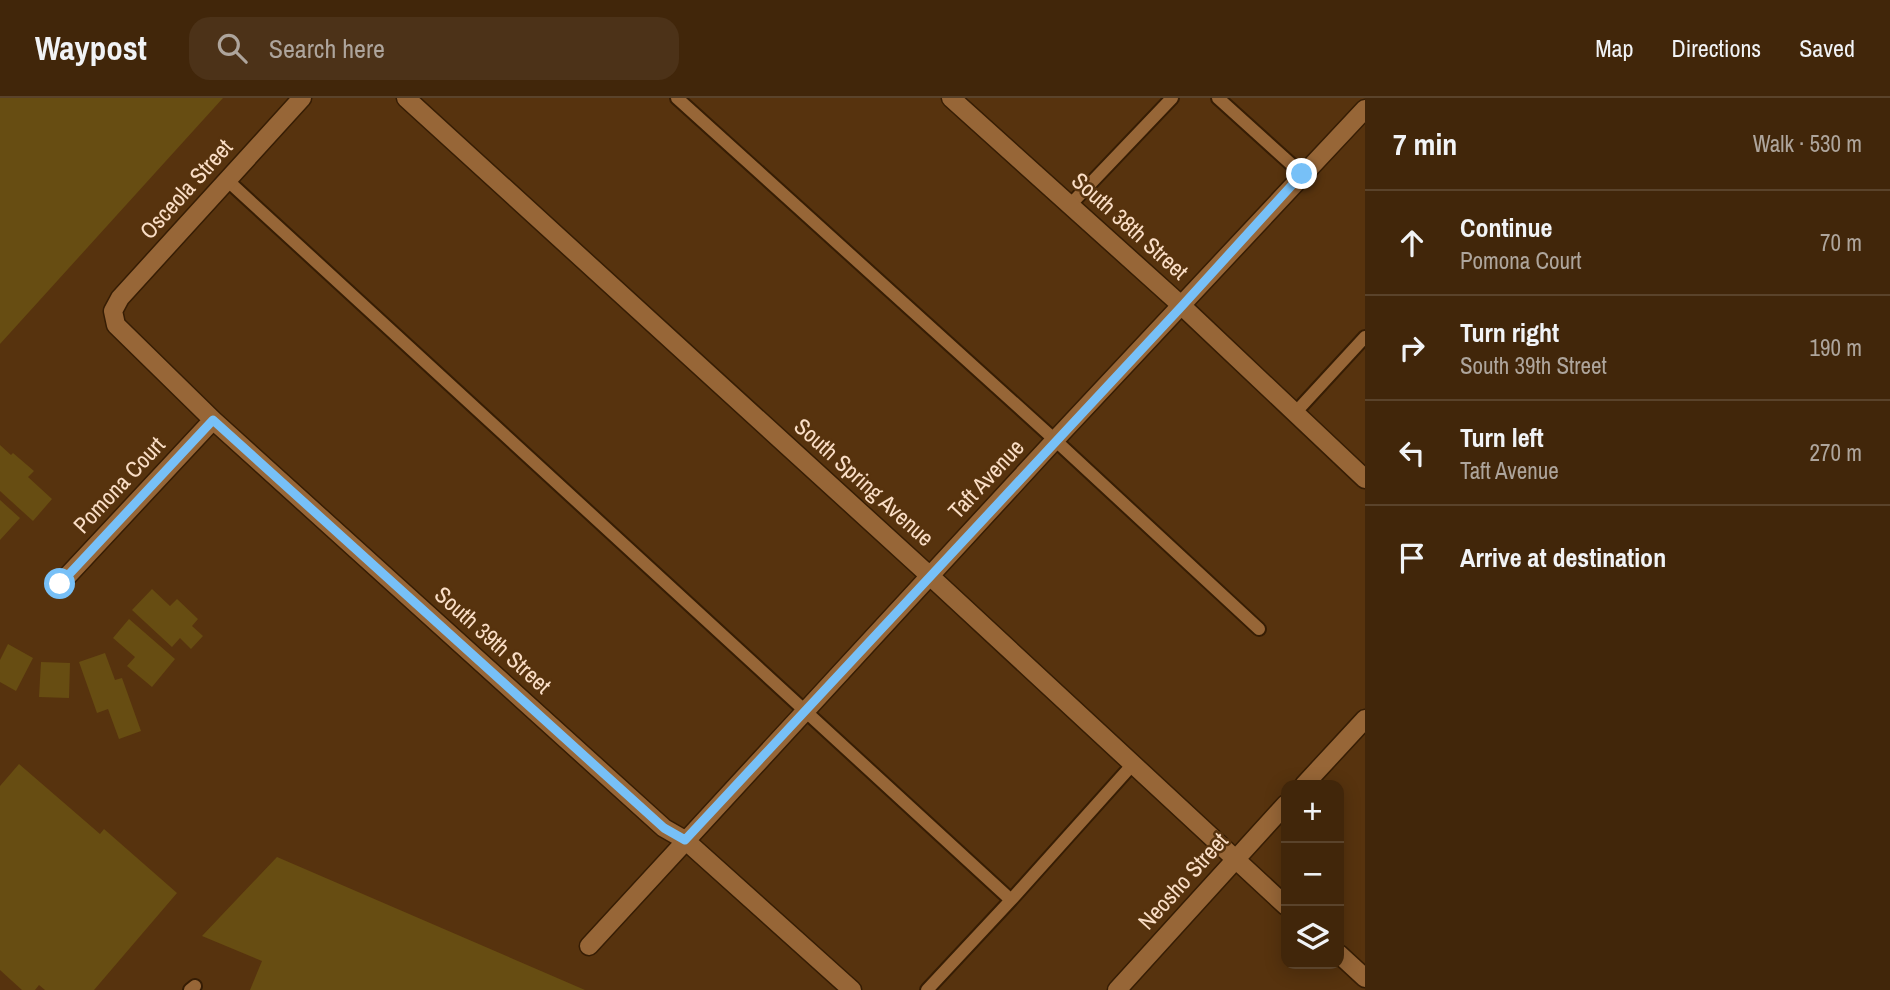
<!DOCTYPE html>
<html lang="en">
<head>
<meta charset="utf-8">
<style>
  :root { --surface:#41260a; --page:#4c3218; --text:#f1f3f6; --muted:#aea59c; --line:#5a432b }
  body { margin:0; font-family:"Archivo Narrow",sans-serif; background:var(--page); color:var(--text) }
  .controls { position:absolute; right:21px; bottom:21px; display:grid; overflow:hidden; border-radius:14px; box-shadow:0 4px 18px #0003 }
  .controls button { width:63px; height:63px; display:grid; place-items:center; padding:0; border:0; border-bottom:2px solid var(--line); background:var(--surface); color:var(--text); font:35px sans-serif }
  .stop { position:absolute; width:21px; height:21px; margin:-16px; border:5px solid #77c0f7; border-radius:50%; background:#fff }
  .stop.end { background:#77c0f7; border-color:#fff; box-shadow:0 2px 7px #0008 }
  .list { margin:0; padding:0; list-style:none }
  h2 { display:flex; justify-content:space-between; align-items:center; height:91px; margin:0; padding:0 28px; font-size:30px }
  h2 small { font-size:23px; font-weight:400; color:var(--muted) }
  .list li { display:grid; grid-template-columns:46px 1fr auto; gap:21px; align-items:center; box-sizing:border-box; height:105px; padding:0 28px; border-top:2px solid var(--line) }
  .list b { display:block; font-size:26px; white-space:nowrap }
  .list p { margin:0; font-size:23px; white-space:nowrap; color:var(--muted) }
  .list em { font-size:23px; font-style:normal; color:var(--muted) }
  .icon { flex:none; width:38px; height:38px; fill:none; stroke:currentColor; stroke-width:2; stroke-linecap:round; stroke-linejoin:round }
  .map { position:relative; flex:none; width:1365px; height:892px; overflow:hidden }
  header { display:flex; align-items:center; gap:42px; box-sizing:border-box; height:98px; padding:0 35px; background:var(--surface); border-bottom:2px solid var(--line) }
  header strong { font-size:33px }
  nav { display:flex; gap:38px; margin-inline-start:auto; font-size:24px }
  .search { width:490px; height:63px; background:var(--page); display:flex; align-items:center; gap:18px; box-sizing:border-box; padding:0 24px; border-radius:21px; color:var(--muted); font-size:26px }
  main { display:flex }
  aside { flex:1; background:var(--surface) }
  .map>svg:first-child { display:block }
  .building { fill:#674d12 }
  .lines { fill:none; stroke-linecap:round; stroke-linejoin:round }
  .lane-casing { stroke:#361d04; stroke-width:16 }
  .street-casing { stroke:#361d04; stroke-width:21 }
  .lane { stroke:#976637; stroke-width:12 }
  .street { stroke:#976637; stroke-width:18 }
  .route { stroke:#77c0f7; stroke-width:9 }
  .labels { text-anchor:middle; stroke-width:5; stroke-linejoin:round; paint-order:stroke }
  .street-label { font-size:23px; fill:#fadec6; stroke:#57330e }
</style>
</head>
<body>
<header>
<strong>Waypost</strong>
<div class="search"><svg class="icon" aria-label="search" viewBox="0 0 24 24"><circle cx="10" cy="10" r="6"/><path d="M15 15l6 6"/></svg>Search here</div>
<nav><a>Map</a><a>Directions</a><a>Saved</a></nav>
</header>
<main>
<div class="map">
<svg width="1365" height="892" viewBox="0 0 1365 892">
  <rect width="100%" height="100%" fill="#57330e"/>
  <path class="building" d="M0 0H223L0 246Z
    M0 347 11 357 13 355 34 373 28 379 52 401 33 423 0 393Z
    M0 402 20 420 0 442Z
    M152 491 170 508 177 501 198 521 192 528 203 538 191 551 180 540 172 549 132 512Z
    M129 521 175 561 152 589 127 568 135 559 113 540Z
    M8 546 33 560 16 593 0 584V562Z
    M105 555 115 582 122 580 141 633 119 641 108 611 97 615 79 564Z
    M41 564 70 565 69 600 39 599Z
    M19 666 100 736 104 731 177 795 94 892H45L39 887 35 892H22L0 872V688Z
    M277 759 585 892H250L262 863 202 838Z"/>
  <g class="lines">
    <g class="lane-casing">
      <path id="lane" d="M677 0 1055 342 1259 531
        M1218 0 1302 76
        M227 82 1011 802 1133 666
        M1070 107 1172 0
        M1295 315 1365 239
        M190 892 195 888
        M927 892 1011 802"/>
    </g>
    <g class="street-casing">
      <path id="street" d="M302 0 120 200 113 213 116 227 213 322 664 730 685 742 852 892
        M406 0 930 478 1286 808
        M951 0 1182 208 1365 381
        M60 486 213 322
        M1304 687 1365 621
        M589 848 1055 342 1365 11
        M1339 856 1365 880
        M1117 892 1286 706"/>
    </g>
    <use href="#lane" class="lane"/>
    <use href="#street" class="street"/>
  </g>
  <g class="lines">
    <path class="route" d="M60 486 213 322 664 730 685 742 1182 208 1302 76"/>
  </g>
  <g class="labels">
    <g class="street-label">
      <text transform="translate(186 91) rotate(-48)" y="8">Osceola Street</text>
      <text transform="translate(1130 128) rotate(42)" y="8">South 38th Street</text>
      <text transform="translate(986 381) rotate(-47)" y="8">Taft Avenue</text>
      <text transform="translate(864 384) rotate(42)" y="8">South Spring Avenue</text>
      <text transform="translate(119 387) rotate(-47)" y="8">Pomona Court</text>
      <text transform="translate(493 542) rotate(42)" y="8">South 39th Street</text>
      <text transform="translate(1183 783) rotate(-48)" y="8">Neosho Street</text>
    </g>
  </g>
</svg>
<div class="controls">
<button>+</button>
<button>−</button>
<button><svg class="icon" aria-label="layers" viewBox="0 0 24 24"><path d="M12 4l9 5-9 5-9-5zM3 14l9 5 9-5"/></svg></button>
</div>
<div class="stop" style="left:60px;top:486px"></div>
<div class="stop end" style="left:1302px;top:76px"></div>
</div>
<aside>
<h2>7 min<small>Walk · 530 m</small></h2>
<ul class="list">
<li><svg class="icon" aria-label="ahead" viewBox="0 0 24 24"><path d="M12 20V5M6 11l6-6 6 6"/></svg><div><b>Continue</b><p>Pomona Court</p></div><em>70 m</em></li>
<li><svg class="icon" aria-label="right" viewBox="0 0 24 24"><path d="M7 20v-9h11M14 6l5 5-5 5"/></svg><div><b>Turn right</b><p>South 39th Street</p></div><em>190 m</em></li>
<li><svg class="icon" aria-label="left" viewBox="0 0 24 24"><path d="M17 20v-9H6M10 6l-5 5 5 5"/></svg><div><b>Turn left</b><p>Taft Avenue</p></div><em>270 m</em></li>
<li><svg class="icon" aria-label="arrive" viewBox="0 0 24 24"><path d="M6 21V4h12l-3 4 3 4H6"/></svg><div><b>Arrive at destination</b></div></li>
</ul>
</aside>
</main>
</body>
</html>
